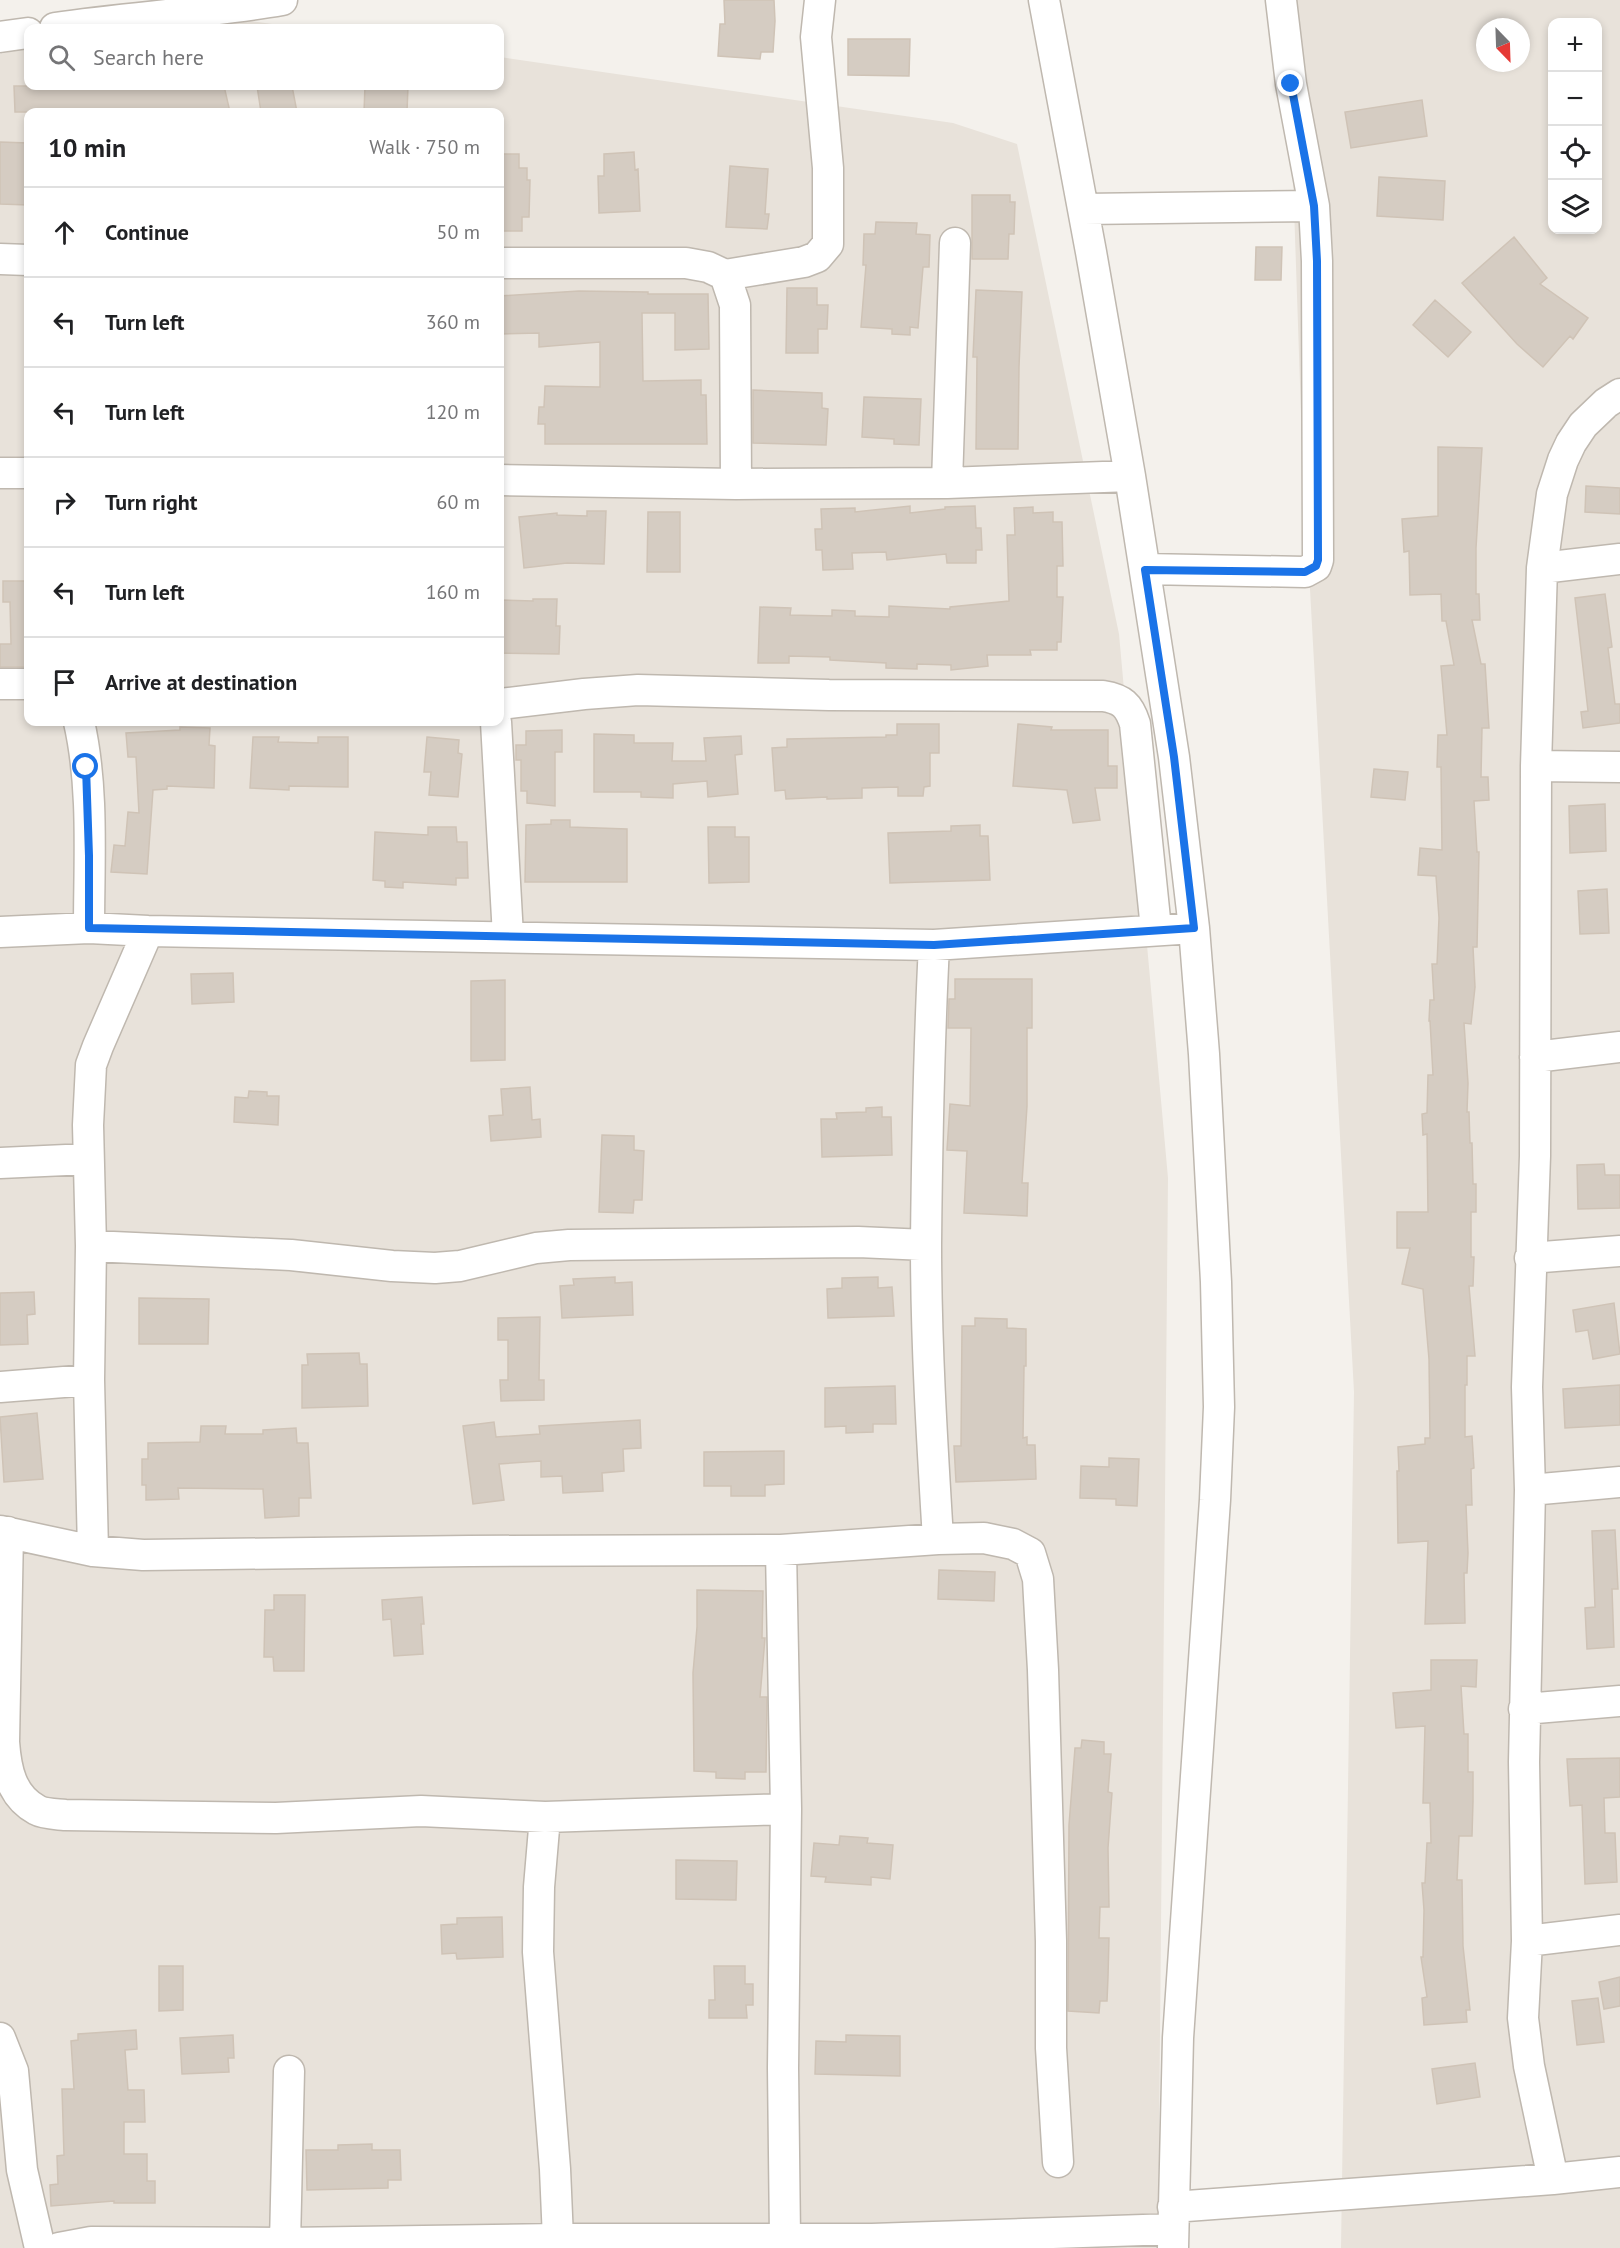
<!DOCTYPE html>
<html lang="en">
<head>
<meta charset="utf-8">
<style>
  :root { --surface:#fff; --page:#f2f2f2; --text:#202124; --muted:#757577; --line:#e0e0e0 }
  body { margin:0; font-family:"PT Sans",sans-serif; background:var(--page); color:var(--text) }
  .controls { position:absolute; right:18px; top:18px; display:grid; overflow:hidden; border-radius:12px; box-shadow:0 3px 9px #0003 }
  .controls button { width:54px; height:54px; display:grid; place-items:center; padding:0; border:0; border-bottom:2px solid var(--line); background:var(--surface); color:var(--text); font:30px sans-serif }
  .compass { position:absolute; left:1476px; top:18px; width:54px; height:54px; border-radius:50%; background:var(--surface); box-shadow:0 3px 9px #0003; rotate:157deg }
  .stop { position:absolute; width:18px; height:18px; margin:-14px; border:4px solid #1a73e8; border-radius:50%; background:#fff }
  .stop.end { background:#1a73e8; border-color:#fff; box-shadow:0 2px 6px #0008 }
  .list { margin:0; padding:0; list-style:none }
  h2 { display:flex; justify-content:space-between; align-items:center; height:78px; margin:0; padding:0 24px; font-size:26px }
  h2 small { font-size:20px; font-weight:400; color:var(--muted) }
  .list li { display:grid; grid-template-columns:39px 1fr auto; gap:18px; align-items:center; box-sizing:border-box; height:90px; padding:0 24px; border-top:2px solid var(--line) }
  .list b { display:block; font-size:22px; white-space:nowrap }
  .list em { font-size:20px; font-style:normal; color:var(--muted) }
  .icon { flex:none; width:33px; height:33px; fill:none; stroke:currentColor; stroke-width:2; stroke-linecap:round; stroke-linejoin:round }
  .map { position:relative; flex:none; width:1620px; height:2248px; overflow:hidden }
  .search { position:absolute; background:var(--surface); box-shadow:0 3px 9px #0003; left:24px; top:24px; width:480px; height:66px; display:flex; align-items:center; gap:15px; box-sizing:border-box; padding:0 21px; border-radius:12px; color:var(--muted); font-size:22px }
  .panel { position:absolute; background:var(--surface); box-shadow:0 3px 9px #0003; left:24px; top:108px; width:480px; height:618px; border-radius:12px }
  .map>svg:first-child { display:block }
  .residential { fill:#e8e2da; fill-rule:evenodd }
  .building { fill:#d5ccc2; stroke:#cfc3b6; stroke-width:1.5 }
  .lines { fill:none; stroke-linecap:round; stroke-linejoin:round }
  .minor-casing { stroke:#bfb8af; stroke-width:33 }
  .minor { stroke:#fff; stroke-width:30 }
  .route { stroke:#1a73e8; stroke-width:8 }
</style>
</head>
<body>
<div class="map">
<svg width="1620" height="2248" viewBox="0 0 1620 2248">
  <rect width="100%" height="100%" fill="#f4f1ec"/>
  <path class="residential" d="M1287 0H1620V2248H1341L1354 1392 1302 443ZM1552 22H1598V230H1552ZM1485 27H1521V63H1485Z
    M192 13 301 28H118Z
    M28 48V86H500V57L953 123 1017 144 1119 634 1168 1178 1158 2248H0V54ZM28 112H500V722H28Z"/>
  <path class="building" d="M724 0H774L775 21 773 52H761L760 59 718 56 720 24H725Z
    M848 39H910L909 76 848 75Z
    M14 86H224L230 112H15Z
    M257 86H292L297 112H261Z
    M365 86H408L407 112H364Z
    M1422 100 1427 136 1351 148 1345 112Z
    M0 142 28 143V205L0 204Z
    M634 152 635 170 638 169 640 211 599 213 598 176H604V154Z
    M500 154H519V168H527V180H530L529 217H522V231H500Z
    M730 166 768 169 765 214H769L767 229 726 227Z
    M1379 177 1445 181 1443 220 1377 216Z
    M972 195H1010V202H1015L1014 234H1009L1008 259H972Z
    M876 222 917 223 916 234 930 235 929 267H923L918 328 910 327V335L892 334V329L861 327 866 265H863L864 234H875Z
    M1514 237 1547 278 1540 284 1588 318 1573 339 1570 336 1543 367 1517 344 1462 283Z
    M1256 247H1282L1281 280H1255Z
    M787 288H817V305H828L827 329H818V353H786Z
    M976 290 1022 292 1019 367 1018 449H976L977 357H973Z
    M579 291 648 292V294H708L709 349 675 350V313H642L643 381 701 380V395H706L707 444H545V424H538L539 407H544L545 386 600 387V342L539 347V333L500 334V296Z
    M1435 300 1471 332 1448 357 1413 325Z
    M753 390 822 393V408L828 409 826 445 753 443Z
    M864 397 921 399 919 445 894 444V439L862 437Z
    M1438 447 1482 448 1476 548V594H1479L1480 620H1472L1481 664H1485L1489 728H1482L1481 777H1488L1489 800 1474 801 1477 852H1479L1477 947H1473L1475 987 1471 1024 1464 1023 1468 1083 1467 1112H1469L1470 1143H1472L1473 1184H1476V1212H1471V1257H1474L1473 1286H1469L1475 1356H1467V1385H1465V1437L1472 1436 1474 1468 1471 1469 1472 1505H1466L1468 1553 1467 1573H1464L1465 1623 1425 1624 1428 1541 1398 1543 1397 1471H1399L1398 1447 1425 1444V1438H1430L1429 1359 1423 1289 1402 1284 1410 1248H1397V1212H1428L1427 1134 1423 1135 1422 1114 1427 1113 1428 1075H1433L1430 1021H1429L1430 1000H1434L1432 964H1437L1439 918 1436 876 1418 875 1420 848 1442 850 1441 767H1437L1438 735H1447L1441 666 1454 665 1446 621H1442L1441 594 1410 595 1409 551 1404 552 1402 519 1438 516Z
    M1586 486 1620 488V514L1585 512Z
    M910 506V513L945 509V507L975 506 976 528H981L982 550H976V563H947L946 554 887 560 886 552 852 553 853 569 823 570 822 550H816L815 529H822L821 509 855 508V512Z
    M1033 507V513L1053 512V522H1062L1063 566H1057V597H1063L1061 642H1057V650H1030L1031 655H987L988 666 951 670V665L917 664V669L886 668V663L830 660V657L789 656V663H758L760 607 791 608 790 615 832 616V610L855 611V616L889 617V606L950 609V607L1009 601 1007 535H1015L1014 508Z
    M587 511H606L604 564 567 563 524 568 519 517 557 513V515L587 516Z
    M648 512H680V572H647Z
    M3 581H28V667H0V644H11L10 602H3Z
    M1605 594 1612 647 1608 648 1615 704H1620V723L1583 728 1581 712 1588 711 1575 598Z
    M533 599H557L556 626H560L559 654 500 653V600L533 601Z
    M897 724H939V753H930V786L924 787 923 796H898V787L862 788V798L827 799V797L786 799 785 790 775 791 772 748 787 747V739L886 737V735H897Z
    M1018 724 1052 727 1051 730H1108V766H1117V788H1095L1100 820 1073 823 1067 790 1013 786Z
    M180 727 210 728 209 745 215 746 214 788 167 786V789L153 790 147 874 111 872 114 845 125 846 128 812 139 813 136 757H128L126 733 180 730Z
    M562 730V752H555V806L527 803V791H521V760H516V745H526V731Z
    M594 734 634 735V743H673L672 761H706L704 738 741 736 742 754 735 755 738 794 708 797 707 781 673 784V798L641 797V792H594Z
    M253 737H279L278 742 318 743V737H348V787L289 786V790L250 788Z
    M427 737 459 740 458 753 462 754 458 797 429 795 431 772H424Z
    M1374 769 1408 772 1405 800 1371 797Z
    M1605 804 1606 851 1570 853 1569 806Z
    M551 820H570V827L627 829V882H525L526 825 551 824Z
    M980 825V836H988L990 880 890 883 888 833 951 831V826Z
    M428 827H456L457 842H467L468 878H456V885L403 882V888L385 887V881L373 880 375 832 428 835Z
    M708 827H735V837H749V882L709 883Z
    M1607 889 1609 933 1580 934 1578 891Z
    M233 973 234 1002 192 1004 191 974Z
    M955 979H1032V1028H1027V1106L1022 1183H1028L1027 1216 964 1213 967 1151 947 1150 950 1104 970 1106 971 1028H948L949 999H955Z
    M505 980V1060L471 1061V981Z
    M530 1087 532 1120 540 1119 541 1137 491 1141 489 1116 503 1115 501 1089Z
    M249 1091 267 1092V1096H279L278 1125 234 1122 235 1097 248 1098Z
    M882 1107V1117H891L892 1155 822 1157 821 1119H837L836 1113 866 1112V1108Z
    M602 1135 634 1136V1150L644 1151 642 1200H634L633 1213 599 1212Z
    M1604 1164 1605 1175H1620V1208L1578 1209 1577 1165Z
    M615 1277V1283L632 1282 633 1315 562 1318 560 1286 574 1285 573 1279Z
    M878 1277V1288L892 1287 894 1316 828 1318 827 1289 842 1288V1278Z
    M34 1292 35 1314 27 1315 28 1344 0 1345V1293Z
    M139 1298 209 1299 208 1344H139Z
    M1614 1303 1620 1354 1593 1359 1588 1330 1576 1332 1573 1310Z
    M540 1317 539 1380H544V1400L501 1401 500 1380H508V1340H498V1318Z
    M975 1318 1007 1319V1328L1026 1329V1366H1024L1023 1438 1027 1437V1445H1035L1036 1479 956 1482 954 1446H961L962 1326H975Z
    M359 1353 360 1364H367L368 1406 302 1408V1365H308L307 1354Z
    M1620 1385V1425L1565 1428 1563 1389Z
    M895 1386 896 1424H873V1432L846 1433V1426L825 1427V1388Z
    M37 1413 43 1479 4 1482 0 1417Z
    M640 1420 641 1448 623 1449 624 1471 602 1473 603 1491 563 1493 562 1476 541 1477V1461L499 1464 504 1500 473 1504 463 1426 494 1422 496 1437 540 1434 539 1426Z
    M201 1426H226L225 1434H263V1430L296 1428 297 1443H308L311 1498H299V1516L265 1518 263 1489 178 1488 179 1499 146 1500V1485H142V1459H148V1443L200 1442Z
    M784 1451V1484L765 1485V1496H731V1486H704V1452Z
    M1109 1458 1139 1459 1137 1506 1116 1505V1499L1080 1498 1081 1466 1109 1467Z
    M1615 1530 1618 1589H1612L1614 1647 1587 1649 1585 1608 1595 1607 1592 1531Z
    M939 1570 995 1572 994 1601 938 1599Z
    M697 1590 763 1591 762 1638H765L760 1697H767L766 1772H745V1779L716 1778V1772L694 1771 693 1673 697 1627Z
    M274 1595H305L304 1671H274L273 1657H264L265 1610H274Z
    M422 1597 424 1624H421L423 1654 394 1656 391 1619 383 1620 382 1600Z
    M1431 1660H1477L1476 1687 1461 1686 1464 1734H1468V1772H1473V1801L1472 1836H1459L1457 1880H1462L1463 1946 1470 2010H1466L1467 2022 1424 2025 1422 1998 1427 1997 1421 1957H1423L1424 1910 1422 1883H1425L1427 1843H1431L1430 1803H1423L1425 1726 1396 1728 1393 1693 1431 1690Z
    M1082 1740 1104 1742V1754H1111L1108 1792 1112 1793 1108 1848 1109 1907H1100L1099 1938H1109L1108 1977 1107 2001H1100L1099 2013 1068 2011 1069 1825 1075 1748H1081Z
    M1620 1758V1797L1604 1798 1605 1833H1615L1617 1882 1585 1884 1582 1805 1570 1806 1567 1759Z
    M840 1836 868 1838 867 1843 893 1845 890 1879 871 1877V1885L825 1882 826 1877 811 1876 814 1843 839 1845Z
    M676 1860 737 1861 736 1900 676 1899Z
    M502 1917 503 1957 457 1959 456 1953 442 1954 441 1925 457 1924V1918Z
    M159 1966H183V2010L159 2011Z
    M714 1966H745V1984H753V2005H746L747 2018H709V2000H715Z
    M1620 1977V2006L1604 2009 1599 1982Z
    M1598 1998 1604 2042 1577 2045 1572 2001Z
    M136 2030 137 2049 125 2050 128 2090H144L145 2122H124V2154H147V2181H155V2203H114V2201L51 2206 50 2185 58 2184 57 2156 64 2155 62 2089H74L71 2041 78 2040V2034Z
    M233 2035 234 2058H228L229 2072 182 2074 180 2038Z
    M846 2035 900 2036V2076L815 2074 816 2041 846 2042Z
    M1475 2063 1480 2097 1437 2104 1432 2069Z
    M372 2144V2150H400L401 2180H388V2188L307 2190 306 2150H338V2145Z"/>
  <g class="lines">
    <g class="minor-casing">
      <path id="minor" d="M1044 0 1091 252 1130 476 1174 757 1194 928 1204 1054 1216 1282 1219 1407 1215 1500 1178 2038 1173 2248
        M55 28C131 17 207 13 282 0
        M0 37 28 33
        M1084 209 1314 206
        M0 259 28 260
        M500 263H686L708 267 725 275 735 305 736 484
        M725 275 804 262 817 257 828 244V168L816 37 820 0
        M0 473H28
        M500 480 736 484 947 483 1130 476
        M947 483 955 243
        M1542 568 1620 559
        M1145 569 1305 572 1316 566 1318 560 1317 261 1314 206 1291 84 1281 0
        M0 684H28
        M500 704 584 694 638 690 829 695 1103 696C1122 699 1129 705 1135 724L1156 929
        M79 722C94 788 89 860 89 928
        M496 722 508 936
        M1536 766 1620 767
        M0 932 89 928 148 931 934 945 1194 928
        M934 945C929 1044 927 1144 926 1244 926 1342 932 1441 938 1539
        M1535 1057 1620 1047
        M0 1163 88 1159
        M91 1246 291 1255 392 1266 435 1268 460 1266 536 1248 569 1245 858 1242 926 1245
        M1530 1258 1620 1251
        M0 1387 89 1380
        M1530 1490 1620 1482
        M0 1531 93 1551 143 1555 469 1551 781 1550 938 1539 984 1538 1013 1544 1030 1553 1038 1579 1043 1670 1051 1941V2048L1058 2162
        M8 1532 4 1742C6 1769 11 1796 37 1810 44 1814 56 1814 65 1815L276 1818 421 1811 545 1817 786 1809
        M781 1550 786 1809 783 2068 785 2238
        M93 1551 89 1380 91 1246 88 1125 91 1065 98 1046 148 931
        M1524 1709 1620 1701
        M545 1817 539 1887 538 1952 555 2169 558 2239
        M1527 1941 1620 1930
        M0 2038 13 2071 22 2170 40 2248
        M1553 2179 1529 2066 1523 2018 1527 1941 1524 1762 1530 1490 1527 1387 1535 1156 1536 766 1542 568 1552 494 1563 460 1571 443 1583 425 1606 403 1620 394
        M1173 2207 1553 2179 1620 2172
        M285 2243 289 2071
        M59 2248 91 2242 285 2243 558 2239H872L1173 2229"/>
    </g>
    <use href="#minor" class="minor"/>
  </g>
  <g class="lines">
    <path class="route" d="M86 767 89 856V928L934 945 1194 928 1174 757 1145 570 1305 572 1316 566 1318 560 1317 261 1314 206 1291 84"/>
  </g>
</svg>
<div class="controls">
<button>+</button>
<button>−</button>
<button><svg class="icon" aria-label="locate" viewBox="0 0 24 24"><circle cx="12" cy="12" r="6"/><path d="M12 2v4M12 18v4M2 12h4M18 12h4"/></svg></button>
<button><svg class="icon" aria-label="layers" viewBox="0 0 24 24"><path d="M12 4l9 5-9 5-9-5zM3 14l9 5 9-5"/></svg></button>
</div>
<svg class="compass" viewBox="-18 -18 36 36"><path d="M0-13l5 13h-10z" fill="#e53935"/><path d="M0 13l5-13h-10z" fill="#757577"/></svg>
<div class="stop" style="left:86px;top:767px"></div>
<div class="stop end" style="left:1291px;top:84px"></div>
<div class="search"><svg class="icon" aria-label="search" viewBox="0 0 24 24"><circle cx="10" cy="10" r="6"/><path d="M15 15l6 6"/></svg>Search here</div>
<section class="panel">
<h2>10 min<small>Walk · 750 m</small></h2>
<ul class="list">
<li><svg class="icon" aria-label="ahead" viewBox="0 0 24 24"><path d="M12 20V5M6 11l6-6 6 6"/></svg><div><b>Continue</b></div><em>50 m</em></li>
<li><svg class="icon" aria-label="left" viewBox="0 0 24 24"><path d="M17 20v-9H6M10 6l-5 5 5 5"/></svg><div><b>Turn left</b></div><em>360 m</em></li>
<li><svg class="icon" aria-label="left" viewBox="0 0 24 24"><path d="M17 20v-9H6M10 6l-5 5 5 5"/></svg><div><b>Turn left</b></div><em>120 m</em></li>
<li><svg class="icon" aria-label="right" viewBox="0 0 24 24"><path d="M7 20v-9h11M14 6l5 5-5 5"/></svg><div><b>Turn right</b></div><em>60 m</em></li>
<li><svg class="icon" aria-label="left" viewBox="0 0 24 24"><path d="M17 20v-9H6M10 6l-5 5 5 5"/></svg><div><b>Turn left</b></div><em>160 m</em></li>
<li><svg class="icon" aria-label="arrive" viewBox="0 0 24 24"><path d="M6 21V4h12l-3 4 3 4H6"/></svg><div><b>Arrive at destination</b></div></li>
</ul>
</section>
</div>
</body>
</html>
